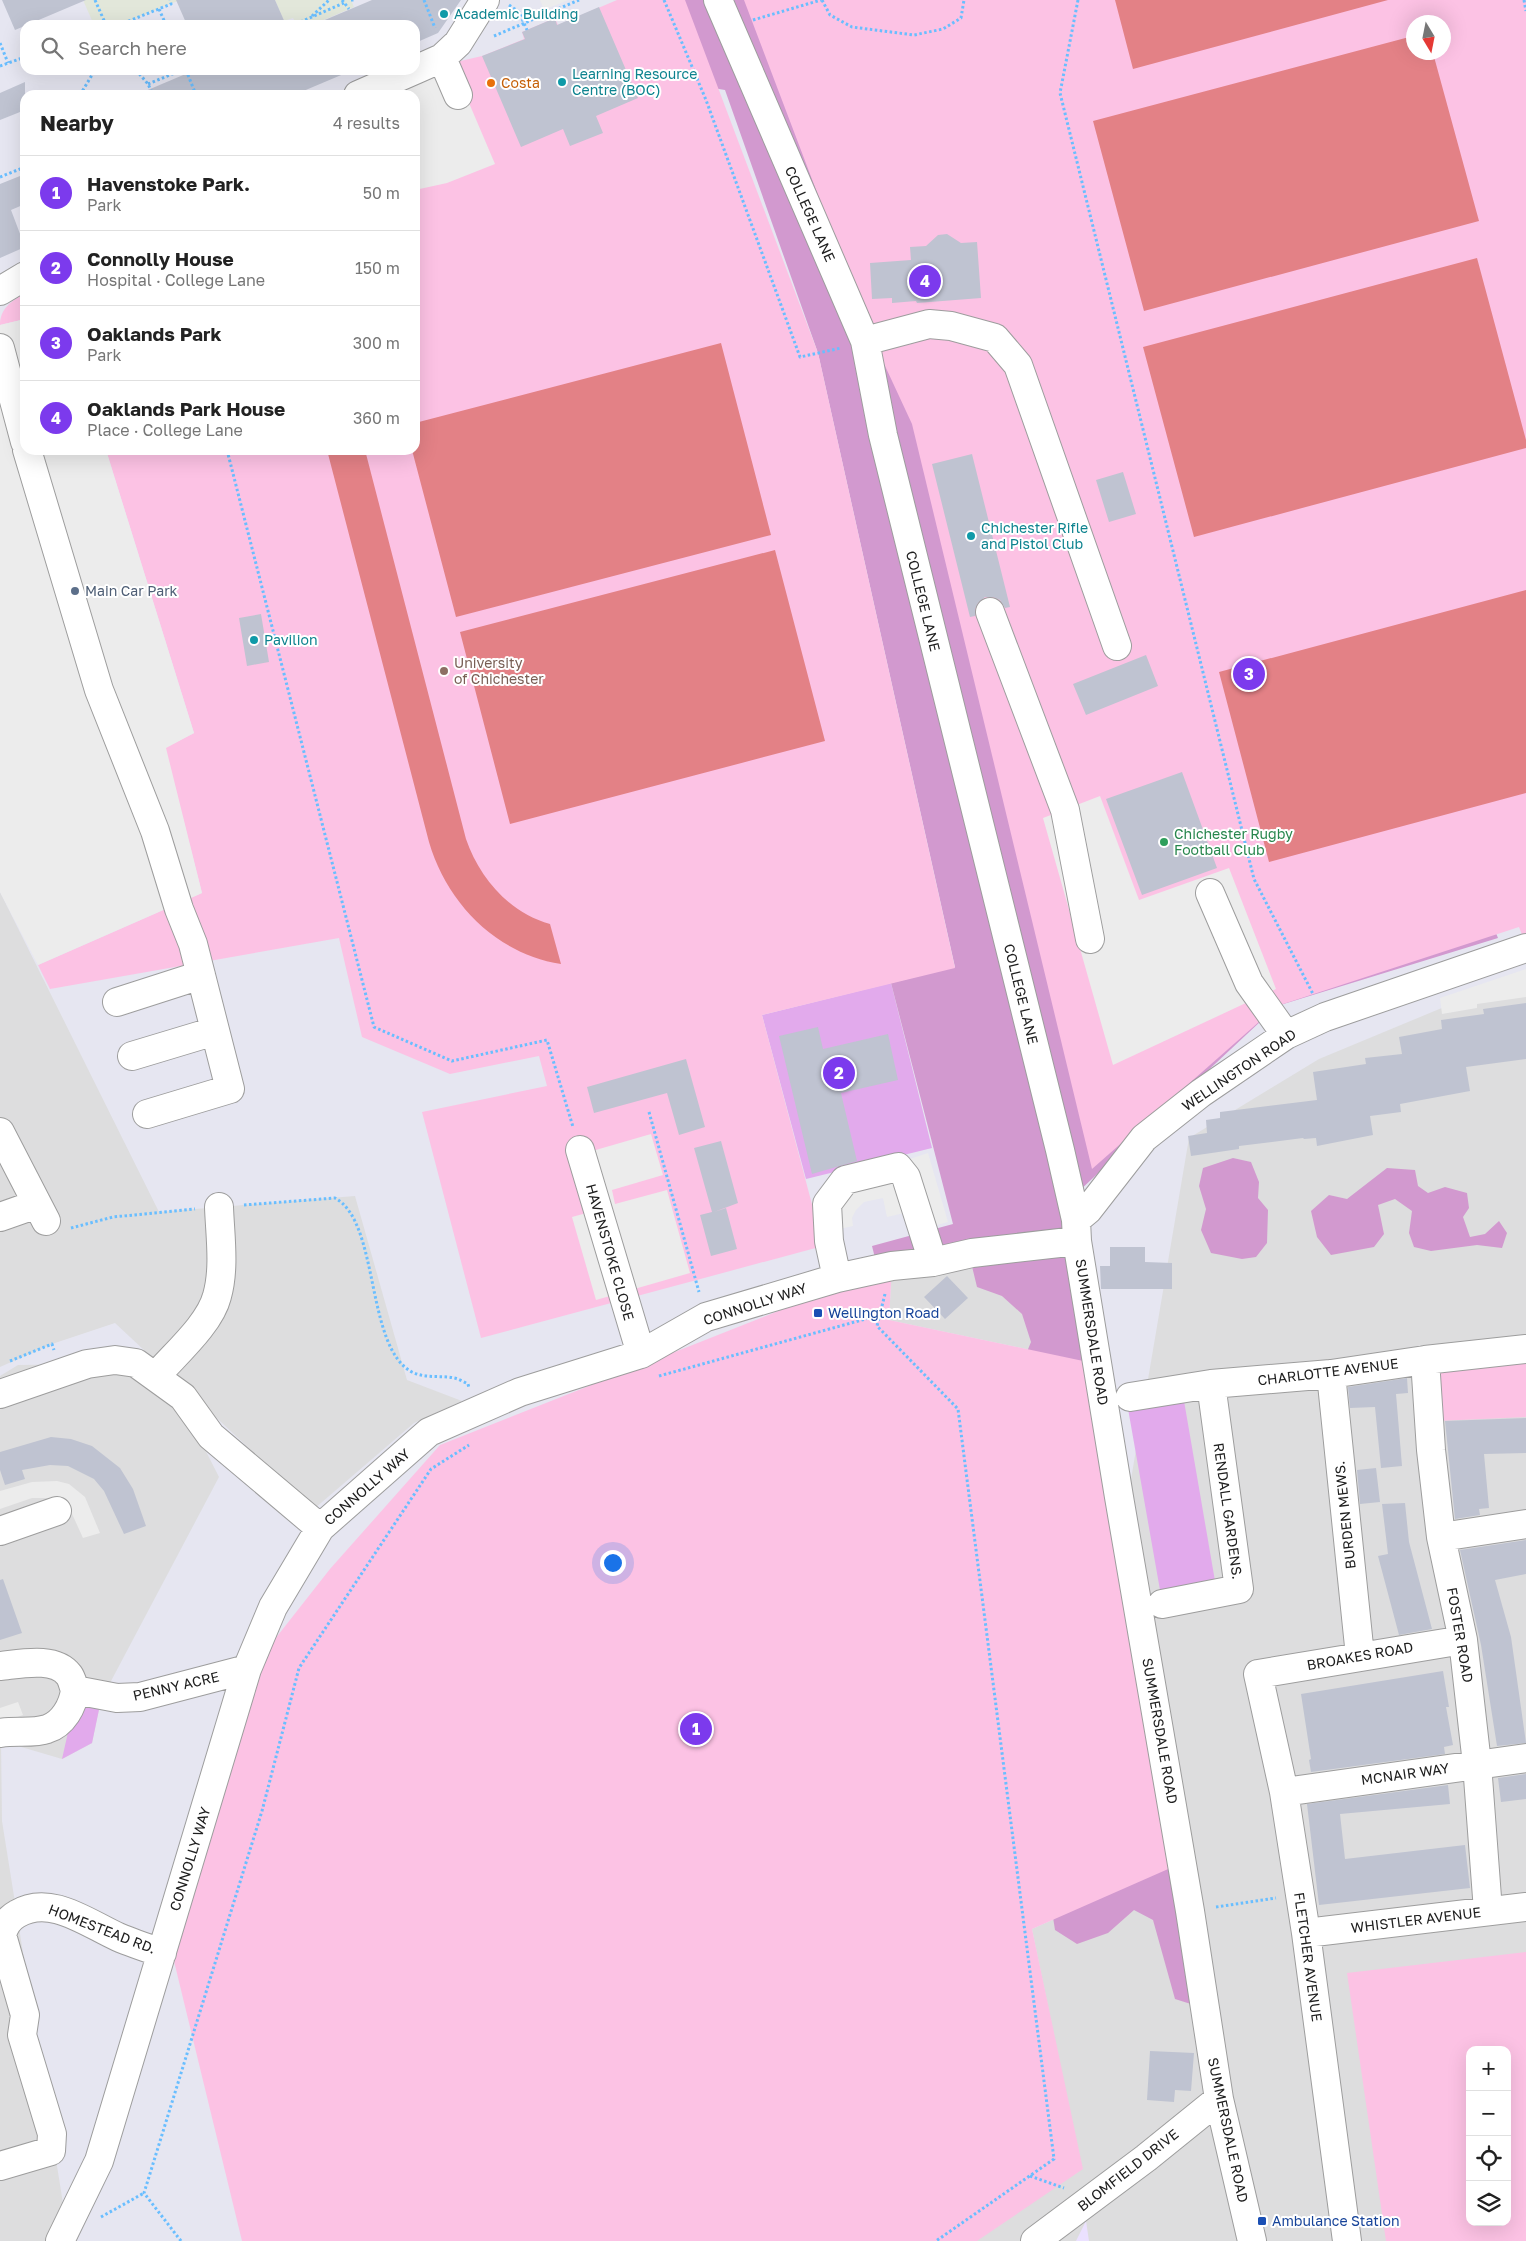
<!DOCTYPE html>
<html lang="en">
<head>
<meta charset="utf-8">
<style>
  :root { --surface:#fff; --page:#f2f2f2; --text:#222; --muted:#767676; --line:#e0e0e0; --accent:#7c3aed }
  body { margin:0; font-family:"Golos Text",sans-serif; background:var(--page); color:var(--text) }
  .controls { position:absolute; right:15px; bottom:15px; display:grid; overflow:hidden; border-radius:10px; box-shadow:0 5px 20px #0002 }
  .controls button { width:45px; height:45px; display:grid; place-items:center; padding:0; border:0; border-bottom:1px solid var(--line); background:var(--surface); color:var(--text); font:25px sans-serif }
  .compass { position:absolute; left:1406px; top:15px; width:45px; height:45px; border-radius:50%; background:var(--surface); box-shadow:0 5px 20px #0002; rotate:170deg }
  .you { position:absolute; left:612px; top:1562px; width:18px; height:18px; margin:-12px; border:4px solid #fff; border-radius:50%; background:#1a73e8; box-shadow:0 0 0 8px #1a73e833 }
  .badge { display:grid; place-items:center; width:32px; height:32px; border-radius:50%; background:var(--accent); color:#fff; font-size:16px; font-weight:700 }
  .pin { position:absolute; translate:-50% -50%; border:2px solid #fff; box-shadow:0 1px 5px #0006 }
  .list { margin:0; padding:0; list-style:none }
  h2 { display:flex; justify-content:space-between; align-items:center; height:65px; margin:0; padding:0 20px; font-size:21px }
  h2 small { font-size:16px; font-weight:400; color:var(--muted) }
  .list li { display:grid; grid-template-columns:32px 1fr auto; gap:15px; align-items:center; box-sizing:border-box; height:75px; padding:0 20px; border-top:1px solid var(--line) }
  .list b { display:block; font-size:19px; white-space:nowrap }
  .list p { margin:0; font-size:16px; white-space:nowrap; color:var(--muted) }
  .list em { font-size:16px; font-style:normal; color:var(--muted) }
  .icon { flex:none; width:28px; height:28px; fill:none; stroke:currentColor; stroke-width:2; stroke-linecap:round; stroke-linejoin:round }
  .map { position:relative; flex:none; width:1526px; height:2241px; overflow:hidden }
  .search { position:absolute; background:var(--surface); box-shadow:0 5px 20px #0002; left:20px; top:20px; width:400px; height:55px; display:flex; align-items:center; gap:12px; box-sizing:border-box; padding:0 18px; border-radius:15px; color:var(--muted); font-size:19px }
  .panel { position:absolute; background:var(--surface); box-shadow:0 5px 20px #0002; left:20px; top:90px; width:400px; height:365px; border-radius:15px }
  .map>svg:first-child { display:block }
  .residential { fill:#ddddde; fill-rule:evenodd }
  .education { fill:#ebe1ff }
  .grass { fill:#e2aaec }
  .forest { fill:#d299cf }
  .park { fill:#fcc2e4; fill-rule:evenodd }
  .pitch { fill:#e38186 }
  .parking { fill:#ececec }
  .plaza { fill:#e2e7da }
  .building { fill:#bfc3d1 }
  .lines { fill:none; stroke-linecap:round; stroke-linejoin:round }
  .minor-casing { stroke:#9d9d9d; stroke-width:30 }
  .path { stroke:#69beff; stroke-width:3; stroke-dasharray:2.5 2.5; stroke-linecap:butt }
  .minor { stroke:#fff; stroke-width:28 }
  .culture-dot { fill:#0f9aa8; stroke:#fff; stroke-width:2 }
  .food-dot { fill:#e8710a; stroke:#fff; stroke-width:2 }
  .service-dot { fill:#5c6f8a; stroke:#fff; stroke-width:2 }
  .education-dot { fill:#8d6e63; stroke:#fff; stroke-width:2 }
  .leisure-dot { fill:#2e9e5b; stroke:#fff; stroke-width:2 }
  .transit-dot { fill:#1a4fb4; stroke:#fff; stroke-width:2 }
  .labels { text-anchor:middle; stroke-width:4; stroke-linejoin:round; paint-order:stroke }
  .culture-label { font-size:14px; fill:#0d838f; stroke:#fff; text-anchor:start }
  .food-label { font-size:14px; fill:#c56008; stroke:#fff; text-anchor:start }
  .street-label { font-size:14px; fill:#202020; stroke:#fff }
  .service-label { font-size:14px; fill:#4e5e75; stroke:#fff; text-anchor:start }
  .education-label { font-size:14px; fill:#785e54; stroke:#fff; text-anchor:start }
  .leisure-label { font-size:14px; fill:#27864d; stroke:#fff; text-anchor:start }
  .transit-label { font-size:14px; fill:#164399; stroke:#fff; text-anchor:start }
</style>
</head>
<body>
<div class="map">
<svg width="1526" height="2241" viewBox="0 0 1526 2241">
  <rect width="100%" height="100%" fill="#e6e6f1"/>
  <path class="residential" d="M0 892 159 1212 355 1196 407 1380 462 1401 414 1423 314 1509 115 1323 52 1344 0 1367Z
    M1526 973V2241H855L1051 2021 1032 1929 1175 1866 1128 1497 1189 1138 1319 1059ZM1470 2050H1507V2222H1470Z
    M961 1255 1088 1362 889 1320 892 1266Z
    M115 1360 186 1412 219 1477 101 1700 92 1743 62 1759 1 1741 2 1821 69 2241H0V1376L18 1365 87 1364Z"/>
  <path class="education" d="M1086 2221 1089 2241H1076Z"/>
  <path class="grass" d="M891 983 932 1148 806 1179 762 1015Z
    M1183 1395 1215 1581 1160 1590 1127 1403Z
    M86 1696 101 1700 92 1743 62 1759 71 1719Z"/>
  <path class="forest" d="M630 0H813L1480 894 1498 938 1277 1006 1062 1207 1065 1228 876 1262 872 1246 953 1224 891 983 955 967 818 353 725 90 665 80Z
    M1233 1158 1251 1162 1259 1182 1258 1198 1268 1210 1267 1243 1256 1257 1242 1259 1211 1253 1201 1230 1206 1209 1199 1186 1203 1168Z
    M1387 1168 1415 1170 1418 1186 1428 1193 1445 1187 1467 1193 1469 1208 1463 1217 1470 1237 1485 1234 1499 1221 1507 1233 1502 1248 1477 1245 1431 1251 1414 1247 1409 1233 1412 1211 1395 1199 1378 1205 1384 1234 1374 1247 1331 1255 1317 1237 1311 1211 1329 1195 1347 1199Z
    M1066 1239 1088 1362 1024 1359 1031 1342 1022 1314 1002 1296 977 1287 969 1254Z
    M1168 1825 1194 2005 1175 1999 1153 1920 1134 1910 1108 1933 1077 1944 1055 1930 1050 1898Z"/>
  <path class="park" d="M617 0H685L818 353 955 968 762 1015 823 1246 481 1338 422 1112 547 1086 539 1056 450 1074 362 1037 339 938 50 989 38 965 202 893 165 748 194 733 106 450H415V95L452 63 482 56 524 39 522 32 555 18 558 25Z
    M744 0H1526V945L1519 927 1277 1006 1092 1169 912 424 873 340ZM1414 22H1444V52H1414Z
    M25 293V319L0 325C0 308 12 301 25 293Z
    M892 1266 889 1320 1088 1362 1175 1866 1032 1929 1083 2169 977 2241H242L173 1957 264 1653 330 1569 440 1445Z
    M1526 1358V1417L1437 1421 1436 1369Z
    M1526 1952V2241H1386L1347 1973ZM1470 2050H1507V2222H1470Z"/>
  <path class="pitch" d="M1115 0H1388L1133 69Z
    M1413 36 1414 52 1433 53 1479 221 1144 311 1093 121Z
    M1477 258 1526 440V448L1194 537 1143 347Z
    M721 343 771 535 456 617 412 450H415V423Z
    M327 450H365L466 839C479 877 509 913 550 924L561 964C496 954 447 903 429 842Z
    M775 550 825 741 510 824 460 632Z
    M1526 590V793L1269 862 1219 672Z"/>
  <path class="parking" d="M540 0H568L544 10Z
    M452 63 495 164 447 183 415 190V95H376Z
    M25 319V450H106L194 733 166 748 202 893 38 965 0 892V325Z
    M1100 796 1139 900 1229 868 1276 989 1113 1065 1043 818Z
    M1526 969V997L1477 1004V1008L1442 1014 1440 998Z
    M651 1134 663 1175 612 1190 615 1204 667 1190 690 1273 596 1300 572 1217 590 1212 575 1156Z
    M928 1153 948 1222 926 1228 907 1160Z
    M895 1177 904 1213 887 1217 883 1198 864 1202 856 1210 852 1218 853 1226 835 1230V1211L855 1187Z
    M57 1481 69 1484 85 1497 100 1533 83 1538 68 1505 51 1498H32L0 1509V1491L32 1482Z
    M18 1702 23 1715 0 1723V1708Z"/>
  <path class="plaza" d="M83 0H180L119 25H94Z
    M275 0H351L354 7 312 25H297L293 18 284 21Z"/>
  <path class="building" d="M2 0H86L15 30Z
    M176 0H275L286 25H187Z
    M372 0H461L438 33 415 43V25H313Z
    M599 7 638 98 596 116 603 133 570 146 563 129 521 147 482 56 525 39 522 32 555 18 557 25Z
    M195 70H353L294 95H136Z
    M25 82V110L0 120V93Z
    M25 174V204L11 210 25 247 0 258V184Z
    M947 234 961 243 977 242 981 298 917 303 916 301 892 303V298L872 299 870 263 911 260 910 247 926 246 938 235Z
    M972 454 1010 607 1005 608 1000 600 993 597H985L978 603 975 609V616L970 617 932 464Z
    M1123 472 1136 514 1109 522 1096 480Z
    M261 614 269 662 247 666 239 618Z
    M1146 655 1158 686 1086 715 1073 684Z
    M1182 772 1217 868 1142 895 1106 799Z
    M1526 1003V1059L1466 1067 1470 1091 1400 1104 1401 1112 1370 1116 1373 1135 1317 1146 1316 1138 1304 1139 1303 1138 1239 1146V1149L1191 1156 1188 1136 1207 1133 1206 1120 1220 1118V1112L1317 1100 1313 1072 1366 1064 1365 1058 1402 1054 1399 1037 1442 1029 1441 1020 1484 1014 1483 1009Z
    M818 1027 823 1049 888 1034 898 1080 841 1093 857 1161 812 1174 779 1036Z
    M686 1059 705 1127 679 1135 667 1093 594 1113 587 1087Z
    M721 1141 738 1203 714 1212 726 1208 737 1249 711 1256 700 1215 712 1212 694 1148Z
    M1110 1247H1145V1262L1172 1263V1289H1101L1100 1266H1110Z
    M947 1276 968 1298 945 1319 924 1297Z
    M1407 1378 1408 1393 1396 1394 1402 1466 1381 1468 1375 1407 1350 1408 1348 1387Z
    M1526 1418V1453L1484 1454 1489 1508 1479 1509 1480 1515 1455 1519 1445 1421Z
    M51 1437 71 1439 92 1446 120 1468 133 1489 146 1526 124 1534 104 1491 94 1479 68 1466 50 1465 22 1470 25 1479 5 1485 0 1470V1452Z
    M1376 1468 1380 1502 1360 1504 1357 1470Z
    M1405 1503 1409 1542 1432 1629 1399 1635 1378 1556 1388 1554 1382 1504Z
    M1526 1540V1574L1495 1580 1511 1637 1526 1743 1497 1746 1481 1645 1460 1550Z
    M3 1579 22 1633 0 1640V1580Z
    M1443 1671 1449 1707H1446L1453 1745 1444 1747 1445 1754 1311 1772 1309 1760 1311 1759 1301 1694Z
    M1526 1774V1799L1501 1802 1498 1778Z
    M1448 1785 1450 1804 1340 1814 1345 1859 1465 1845 1470 1888 1319 1905 1307 1804Z
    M1150 2051 1194 2053 1191 2091 1175 2090 1174 2102 1147 2100Z"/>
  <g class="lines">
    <g class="minor-casing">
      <path id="minor" d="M718 0 865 341 883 435 1060 1150 1076 1220 1077 1241 1119 1497 1190 1911 1219 2099 1252 2241
        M442 58 458 95
        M415 70 442 58 458 43 485 0
        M358 95 415 70
        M0 291 25 276
        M865 341 929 324 951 326 995 338 1018 365 1117 646
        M0 348 25 442
        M27 450 99 690 155 831 179 909 193 944 230 1089 147 1114
        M990 612 1065 810 1090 939
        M1210 893 1249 983 1286 1035
        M117 1002 201 975
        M132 1056 215 1031
        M0 1132 46 1221
        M580 1150 641 1354
        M0 1217 37 1204
        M1076 1220 1088 1210 1144 1138 1201 1093 1286 1035 1325 1017 1526 948
        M837 1278 829 1241 827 1204 845 1180 898 1167 906 1177 933 1262
        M1425 1360 1431 1450 1441 1537 1463 1640 1477 1764 1488 1911
        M1331 1374 1360 1656
        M156 1376C175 1354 210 1324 217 1296 225 1268 220 1235 219 1207
        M0 1394 87 1364 115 1360 136 1363 183 1397 211 1436 320 1528
        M1130 1397 1211 1384 1331 1374 1425 1360 1526 1349
        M0 1531 57 1511
        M1441 1537 1526 1524
        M1162 1604 1239 1589 1211 1384
        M0 1666C20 1664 55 1656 69 1675 72 1679 73 1685 75 1690
        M0 1733C15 1730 33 1734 47 1729 63 1724 73 1706 75 1690L117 1698 140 1697 247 1669
        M1284 1792 1526 1758
        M1306 1933 1526 1907
        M0 2166 51 2151 52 2134 22 2035 25 2015 2 1935C4 1926 8 1919 17 1914 50 1894 87 1923 118 1937 132 1943 147 1948 162 1953
        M60 2241 99 2161 247 1669 273 1607 320 1528 429 1432 520 1392 641 1354 706 1317 837 1278 892 1266 933 1262 972 1253 1077 1241
        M1035 2241 1146 2158 1219 2099
        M1347 2241 1306 1933 1284 1792 1258 1674 1463 1640"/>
    </g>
    <path class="path" d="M95 0 106 25
      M342 0 349 9
      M351 0H354
      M424 0 435 28
      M664 0 706 100 800 357 841 348
      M822 0 830 15 852 27 914 35 943 29 961 18 964 0
      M1078 0 1060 93 1254 879 1313 994
      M1524 0 1526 11
      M509 5 519 12 527 30
      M159 9 166 25
      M312 16 329 0
      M753 20 821 0
      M296 24 344 3
      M119 25 171 4 170 0
      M494 36 579 0
      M0 43 8 63
      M0 66 25 57
      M136 70 148 84 153 95
      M186 70 196 95
      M148 84 182 70
      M291 91 292 95
      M80 95 95 70
      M310 95H313
      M325 95 334 91
      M0 177 25 167
      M227 450 374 1027 452 1061 547 1040 573 1127
      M649 1112 699 1292
      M244 1205 335 1198C380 1222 365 1347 412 1372 426 1379 441 1375 454 1378 459 1379 464 1382 468 1384L469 1388
      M71 1228 113 1217 195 1209
      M885 1294 877 1326 958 1409 1054 2159 936 2241
      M10 1361 52 1344 54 1350
      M659 1376 880 1315
      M1216 1907 1276 1898
      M1030 2176 1064 2188
      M101 2217 144 2193
      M181 2241 144 2193 262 1811 299 1668 431 1469 469 1445"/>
    <use href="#minor" class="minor"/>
  </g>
  <g class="culture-dot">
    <circle cx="444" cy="14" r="5"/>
    <circle cx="562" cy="82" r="5"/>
    <circle cx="971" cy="536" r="5"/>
    <circle cx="254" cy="640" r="5"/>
  </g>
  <circle class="food-dot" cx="491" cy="83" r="5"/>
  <circle class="service-dot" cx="75" cy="591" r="5"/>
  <circle class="education-dot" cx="444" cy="671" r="5"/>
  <circle class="leisure-dot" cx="1164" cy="842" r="5"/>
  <g class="transit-dot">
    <rect x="813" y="1308" width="10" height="10" rx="2.5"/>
    <rect x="1257" y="2216" width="10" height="10" rx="2.5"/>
  </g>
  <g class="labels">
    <g class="culture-label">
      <text x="454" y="19">Academic Building</text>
      <text x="572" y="79">Learning Resource<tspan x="572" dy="16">Centre (BOC)</tspan></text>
      <text x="981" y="533">Chichester Rifle<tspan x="981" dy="16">and Pistol Club</tspan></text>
      <text x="264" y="645">Pavilion</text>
    </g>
    <g class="food-label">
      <text x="501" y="88">Costa</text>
    </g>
    <g class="street-label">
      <text transform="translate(810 214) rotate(66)" y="5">COLLEGE LANE</text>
      <text transform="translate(923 601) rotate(76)" y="5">COLLEGE LANE</text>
      <text transform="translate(1021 994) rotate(76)" y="5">COLLEGE LANE</text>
      <text transform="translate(1239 1070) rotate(-34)" y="5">WELLINGTON ROAD</text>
      <text transform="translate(610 1252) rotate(74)" y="5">HAVENSTOKE CLOSE</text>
      <text transform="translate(755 1304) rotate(-18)" y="5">CONNOLLY WAY</text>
      <text transform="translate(1092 1332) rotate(81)" y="5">SUMMERSDALE ROAD</text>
      <text transform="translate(1328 1372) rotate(-7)" y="5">CHARLOTTE AVENUE</text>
      <text transform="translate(367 1487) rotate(-41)" y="5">CONNOLLY WAY</text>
      <text transform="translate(1228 1511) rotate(82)" y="5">RENDALL GARDENS.</text>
      <text transform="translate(1345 1515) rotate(-96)" y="5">BURDEN MEWS.</text>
      <text transform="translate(1460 1635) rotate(80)" y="5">FOSTER ROAD</text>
      <text transform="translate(1360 1656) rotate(-10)" y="5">BROAKES ROAD</text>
      <text transform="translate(176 1686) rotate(-13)" y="5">PENNY ACRE</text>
      <text transform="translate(1160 1731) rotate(80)" y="5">SUMMERSDALE ROAD</text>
      <text transform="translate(1405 1774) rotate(-8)" y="5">MCNAIR WAY</text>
      <text transform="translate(190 1859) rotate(-73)" y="5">CONNOLLY WAY</text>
      <text transform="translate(1416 1920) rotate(-7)" y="5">WHISTLER AVENUE</text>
      <text transform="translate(102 1929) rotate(21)" y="5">HOMESTEAD RD.</text>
      <text transform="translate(1308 1957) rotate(82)" y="5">FLETCHER AVENUE</text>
      <text transform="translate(1228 2130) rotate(78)" y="5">SUMMERSDALE ROAD</text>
      <text transform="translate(1128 2170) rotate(-38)" y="5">BLOMFIELD DRIVE</text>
    </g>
    <g class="service-label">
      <text x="85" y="596">Main Car Park</text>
    </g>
    <g class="education-label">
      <text x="454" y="668">University<tspan x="454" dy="16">of Chichester</tspan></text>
    </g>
    <g class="leisure-label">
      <text x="1174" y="839">Chichester Rugby<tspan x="1174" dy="16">Football Club</tspan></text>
    </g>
    <g class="transit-label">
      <text x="828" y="1318">Wellington Road</text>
      <text x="1272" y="2226">Ambulance Station</text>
    </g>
  </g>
</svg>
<div class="controls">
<button>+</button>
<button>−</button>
<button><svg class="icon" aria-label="locate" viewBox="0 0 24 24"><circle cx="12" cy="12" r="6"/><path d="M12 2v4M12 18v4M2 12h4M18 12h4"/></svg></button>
<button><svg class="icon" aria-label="layers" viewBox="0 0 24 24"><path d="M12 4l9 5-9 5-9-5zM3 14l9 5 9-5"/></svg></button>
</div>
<svg class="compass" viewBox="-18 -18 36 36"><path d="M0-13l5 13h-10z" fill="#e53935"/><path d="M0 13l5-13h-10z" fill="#767676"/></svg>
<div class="you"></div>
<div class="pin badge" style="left:696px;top:1729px">1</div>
<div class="pin badge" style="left:839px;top:1073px">2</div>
<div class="pin badge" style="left:1249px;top:674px">3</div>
<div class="pin badge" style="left:925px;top:281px">4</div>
<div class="search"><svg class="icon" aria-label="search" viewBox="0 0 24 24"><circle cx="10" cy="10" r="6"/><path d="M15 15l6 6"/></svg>Search here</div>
<section class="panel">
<h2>Nearby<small>4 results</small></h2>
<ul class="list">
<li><span class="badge">1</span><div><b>Havenstoke Park.</b><p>Park</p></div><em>50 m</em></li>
<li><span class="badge">2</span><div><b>Connolly House</b><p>Hospital · College Lane</p></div><em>150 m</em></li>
<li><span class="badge">3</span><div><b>Oaklands Park</b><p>Park</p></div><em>300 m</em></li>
<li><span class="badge">4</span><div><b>Oaklands Park House</b><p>Place · College Lane</p></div><em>360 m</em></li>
</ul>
</section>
</div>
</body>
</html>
